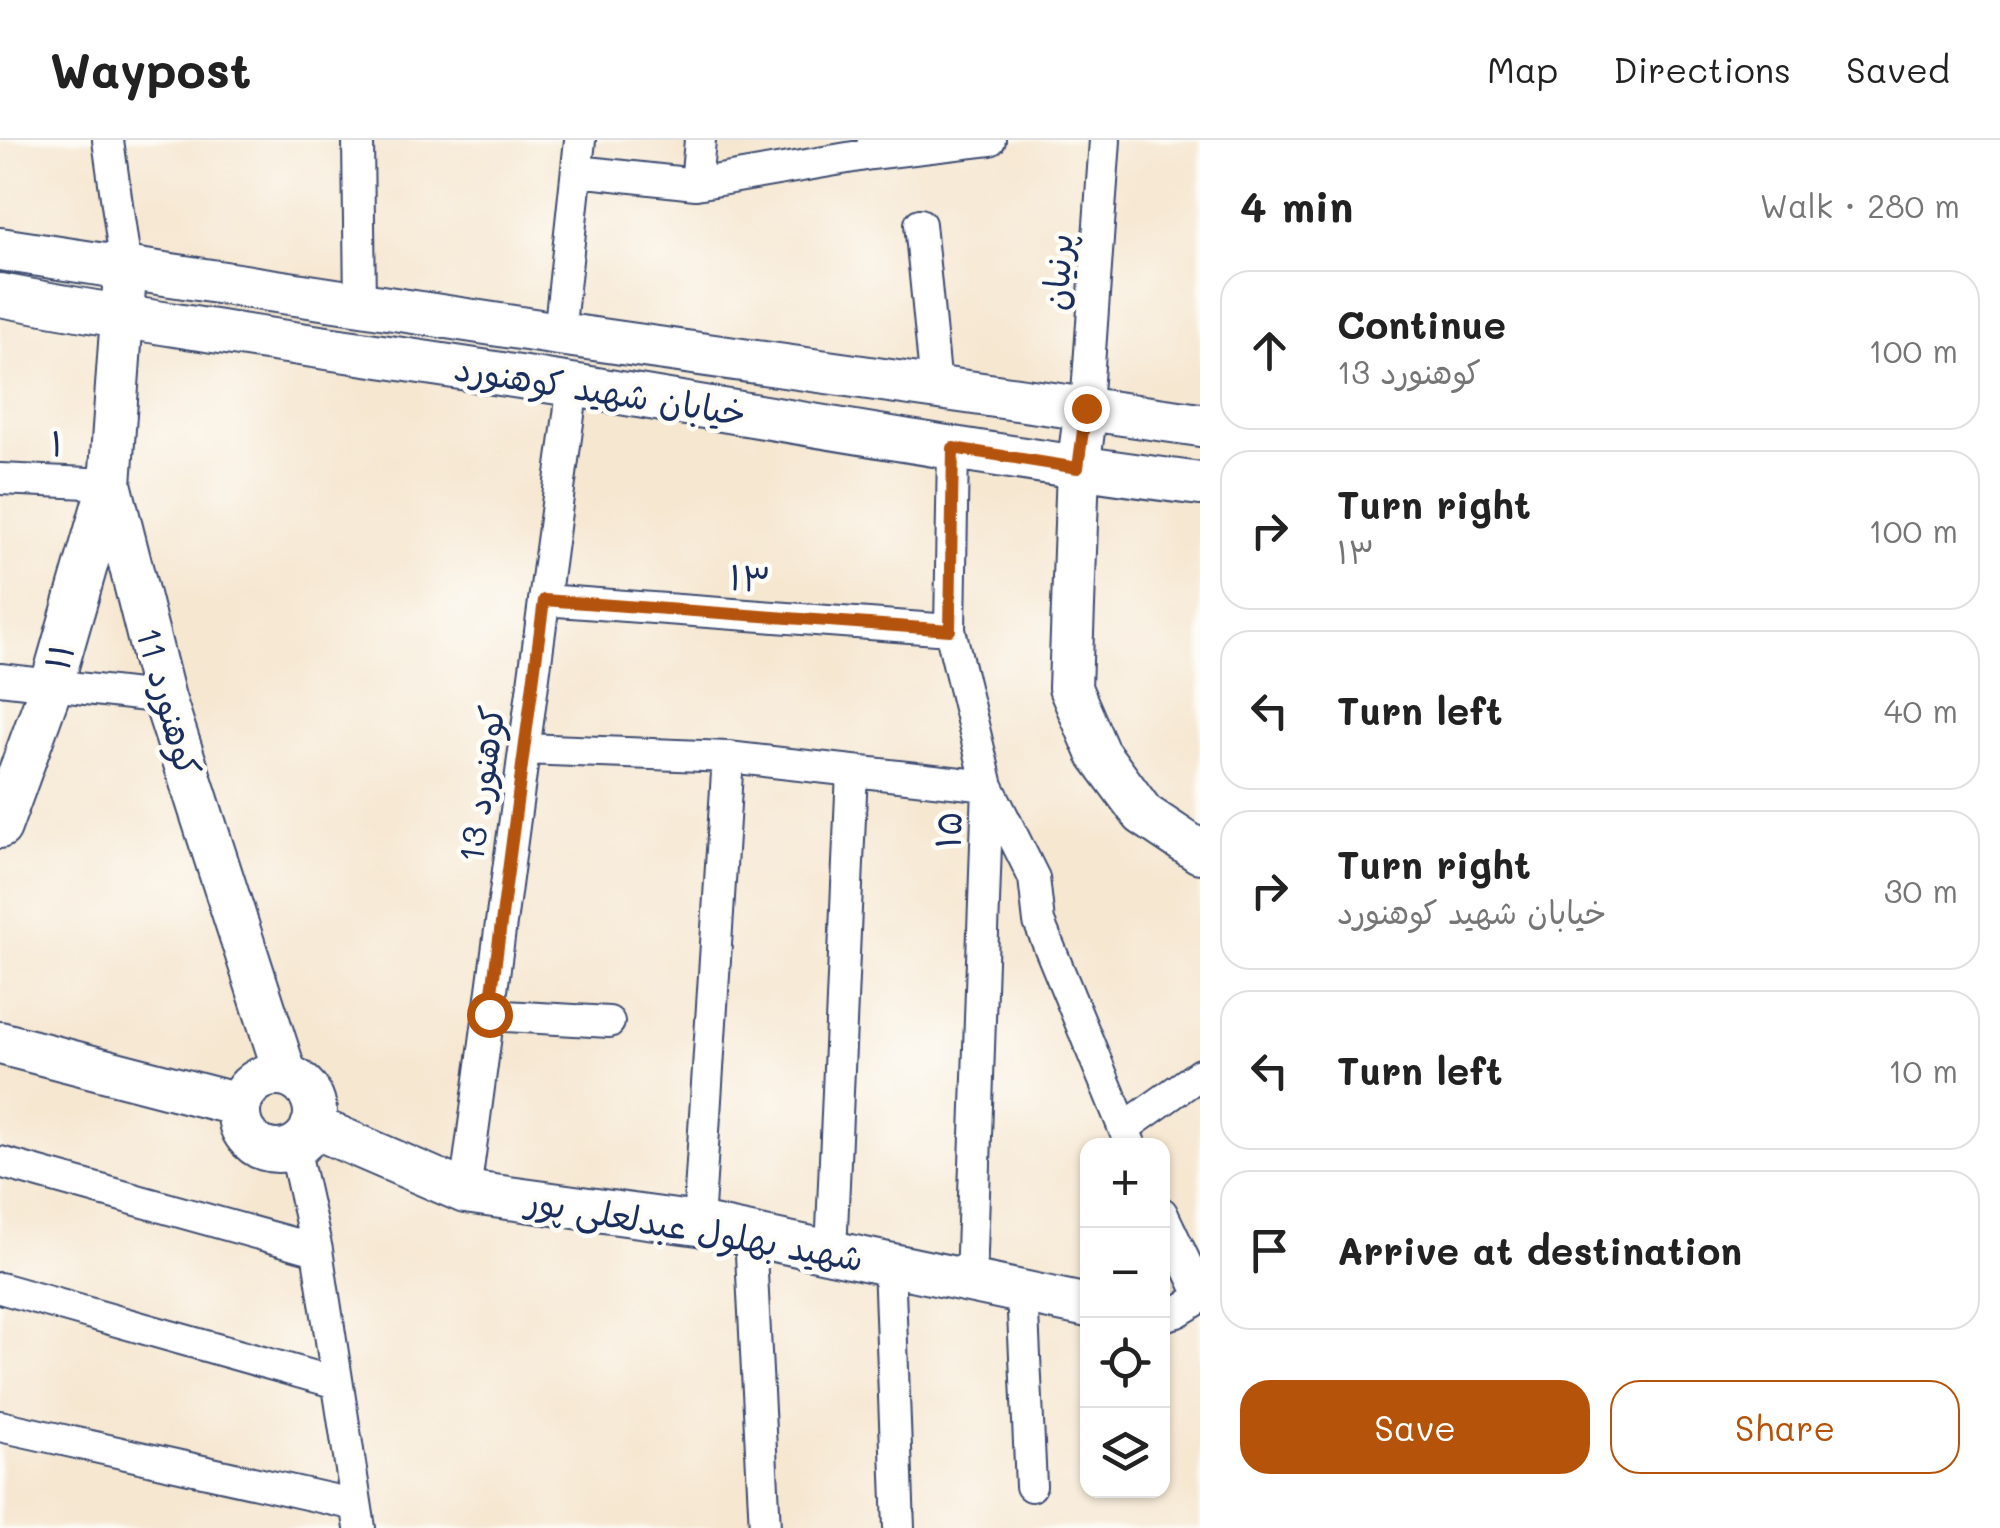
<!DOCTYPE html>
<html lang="en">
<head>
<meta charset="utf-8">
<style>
  :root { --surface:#fff; --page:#f2f2f2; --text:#222; --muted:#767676; --line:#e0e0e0; --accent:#b45309 }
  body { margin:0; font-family:Mali,"Playpen Sans Arabic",sans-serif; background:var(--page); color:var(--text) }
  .controls { position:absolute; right:30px; bottom:30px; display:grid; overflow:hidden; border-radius:20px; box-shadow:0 2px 8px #0004 }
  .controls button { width:90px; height:90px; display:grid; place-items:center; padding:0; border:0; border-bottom:2px solid var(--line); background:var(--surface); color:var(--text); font:50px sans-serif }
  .stop { position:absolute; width:30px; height:30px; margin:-22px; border:8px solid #b45309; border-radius:50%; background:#fff }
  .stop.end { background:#b45309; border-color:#fff; box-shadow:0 2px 10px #0008 }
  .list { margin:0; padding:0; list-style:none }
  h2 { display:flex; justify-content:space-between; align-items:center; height:130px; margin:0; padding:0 40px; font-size:42px }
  h2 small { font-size:32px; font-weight:400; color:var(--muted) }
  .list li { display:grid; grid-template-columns:65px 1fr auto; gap:30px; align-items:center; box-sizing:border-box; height:160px; margin:0 20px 20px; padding:0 20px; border:2px solid var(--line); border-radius:30px }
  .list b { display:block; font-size:38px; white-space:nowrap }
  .list p { margin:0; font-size:32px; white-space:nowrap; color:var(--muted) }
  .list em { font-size:32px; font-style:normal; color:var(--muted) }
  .actions { display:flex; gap:20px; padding:30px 40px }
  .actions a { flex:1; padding:22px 0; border:2px solid var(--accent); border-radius:30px; text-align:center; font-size:35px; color:var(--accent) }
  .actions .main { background:var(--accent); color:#fff }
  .icon { flex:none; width:55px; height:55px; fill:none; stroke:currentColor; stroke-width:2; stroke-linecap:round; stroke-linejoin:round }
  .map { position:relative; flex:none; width:1200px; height:1388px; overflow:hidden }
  header { display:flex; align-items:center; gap:60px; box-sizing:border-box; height:140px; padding:0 50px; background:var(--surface); border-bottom:2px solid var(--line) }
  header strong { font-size:48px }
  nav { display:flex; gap:55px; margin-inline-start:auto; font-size:35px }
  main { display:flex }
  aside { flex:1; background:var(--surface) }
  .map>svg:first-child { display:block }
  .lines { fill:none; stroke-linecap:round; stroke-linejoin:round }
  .street-casing { stroke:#3c4b6f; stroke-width:34 }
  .secondary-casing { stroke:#3c4b6f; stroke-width:46 }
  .street { stroke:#fff; stroke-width:30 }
  .secondary { stroke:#fff; stroke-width:42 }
  .route { stroke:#b45309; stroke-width:12 }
  .labels { text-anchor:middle; stroke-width:9; stroke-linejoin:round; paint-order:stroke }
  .street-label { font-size:35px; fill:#1b2f5e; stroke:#fdfcf7 }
</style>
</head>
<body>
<header>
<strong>Waypost</strong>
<nav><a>Map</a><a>Directions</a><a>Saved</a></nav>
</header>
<main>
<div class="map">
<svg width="1200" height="1388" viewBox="0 0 1200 1388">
  <rect width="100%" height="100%" fill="#fdfcf7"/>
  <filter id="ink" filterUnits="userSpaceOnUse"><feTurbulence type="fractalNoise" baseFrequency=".01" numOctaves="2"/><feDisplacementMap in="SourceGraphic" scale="20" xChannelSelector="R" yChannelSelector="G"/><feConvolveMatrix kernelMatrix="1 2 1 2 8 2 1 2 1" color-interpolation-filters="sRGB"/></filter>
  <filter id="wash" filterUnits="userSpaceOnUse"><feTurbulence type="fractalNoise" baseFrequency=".0048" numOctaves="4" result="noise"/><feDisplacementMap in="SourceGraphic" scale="40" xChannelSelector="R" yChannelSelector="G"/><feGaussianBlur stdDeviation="2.25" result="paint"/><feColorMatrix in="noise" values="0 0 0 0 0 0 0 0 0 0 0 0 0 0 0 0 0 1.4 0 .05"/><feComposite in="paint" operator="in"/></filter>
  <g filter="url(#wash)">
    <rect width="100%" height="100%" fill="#f6e7d1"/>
  </g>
  <g filter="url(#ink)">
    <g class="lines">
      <g class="street-casing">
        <path id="street" d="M108 0 126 128
          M358 0 360 164
          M871 14 990 0
          M578 31 696 44 871 14 873 0
          M696 44 700 0
          M920 84 936 247
          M559 194 580 0
          M1086 268 1105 0
          M953 309 950 490 988 646 1034 738 1039 782 1131 1006
          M0 339 110 344
          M544 460 950 490
          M0 539 164 558
          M525 609 728 617 988 646 971 1141
          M489 875 609 882
          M1124 988 1200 934
          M294 1007 317 1110 360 1388
          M0 1022 317 1110
          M465 1052 573 245
          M1162 1073 1200 1153
          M698 1084 728 617
          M750 1095 765 1388
          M831 1112 852 631
          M889 1124 899 1388
          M0 1148 337 1243
          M1022 1152 1031 1346
          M1162 1176 1177 1172 1200 1158
          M0 1286 356 1365"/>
      </g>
      <g class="secondary-casing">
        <path id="secondary" d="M0 109 559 194 1200 285
          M124 148 110 344 164 558 286 936
          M0 155C192 191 385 215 578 246 785 280 992 317 1200 344
          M1086 268 1078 329 1070 548 1098 613 1143 674 1200 712
          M0 687 52 544 109 345
          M0 903 239 965
          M239 973a38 38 0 1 1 76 0a38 38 0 1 1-76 0Z
          M312 986 465 1052 698 1084 1088 1166"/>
      </g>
      <use href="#street" class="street"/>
      <use href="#secondary" class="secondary"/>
    </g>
  </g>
  <g class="lines" filter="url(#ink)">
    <path class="route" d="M489 874 544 460 950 490 953 308 1078 328 1086 268"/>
  </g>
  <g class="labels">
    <g class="street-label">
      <text transform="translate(1058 132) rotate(-86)" y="12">پرنیان</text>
      <text transform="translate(600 251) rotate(9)" y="12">خیابان شهید کوهنورد</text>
      <text transform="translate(57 304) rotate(3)" y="12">۱</text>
      <text transform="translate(750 439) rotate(5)" y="12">۱۳</text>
      <text transform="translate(60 517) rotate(-74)" y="12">۱۱</text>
      <text transform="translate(168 562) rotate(74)" y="12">کوهنورد 11</text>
      <text transform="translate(482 644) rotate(-82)" y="12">کوهنورد 13</text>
      <text transform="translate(949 690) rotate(-88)" y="12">۱۵</text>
      <text transform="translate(695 1090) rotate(10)" y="12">شهید بهلول عبدلعلی پور</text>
    </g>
  </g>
</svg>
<div class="controls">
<button>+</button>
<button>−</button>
<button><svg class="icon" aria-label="locate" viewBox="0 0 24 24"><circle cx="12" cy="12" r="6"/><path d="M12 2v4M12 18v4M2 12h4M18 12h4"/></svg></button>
<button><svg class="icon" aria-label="layers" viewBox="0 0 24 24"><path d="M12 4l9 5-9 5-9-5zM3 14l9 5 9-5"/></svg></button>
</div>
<div class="stop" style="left:489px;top:874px"></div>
<div class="stop end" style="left:1086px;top:268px"></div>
</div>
<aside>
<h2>4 min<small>Walk · 280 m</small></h2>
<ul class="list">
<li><svg class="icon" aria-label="ahead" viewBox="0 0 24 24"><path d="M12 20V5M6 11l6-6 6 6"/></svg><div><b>Continue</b><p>کوهنورد 13</p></div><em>100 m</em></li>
<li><svg class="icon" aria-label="right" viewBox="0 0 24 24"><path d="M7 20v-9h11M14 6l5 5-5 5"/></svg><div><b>Turn right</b><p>۱۳</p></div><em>100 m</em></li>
<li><svg class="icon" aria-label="left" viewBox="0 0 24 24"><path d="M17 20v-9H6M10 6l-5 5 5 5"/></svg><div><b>Turn left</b></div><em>40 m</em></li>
<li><svg class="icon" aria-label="right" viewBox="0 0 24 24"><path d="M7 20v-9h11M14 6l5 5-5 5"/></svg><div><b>Turn right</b><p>خیابان شهید کوهنورد</p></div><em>30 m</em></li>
<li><svg class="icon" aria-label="left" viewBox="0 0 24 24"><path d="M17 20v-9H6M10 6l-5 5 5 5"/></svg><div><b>Turn left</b></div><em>10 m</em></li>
<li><svg class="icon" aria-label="arrive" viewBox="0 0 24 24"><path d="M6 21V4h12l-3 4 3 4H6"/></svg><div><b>Arrive at destination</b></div></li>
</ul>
<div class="actions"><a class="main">Save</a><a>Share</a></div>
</aside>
</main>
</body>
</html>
